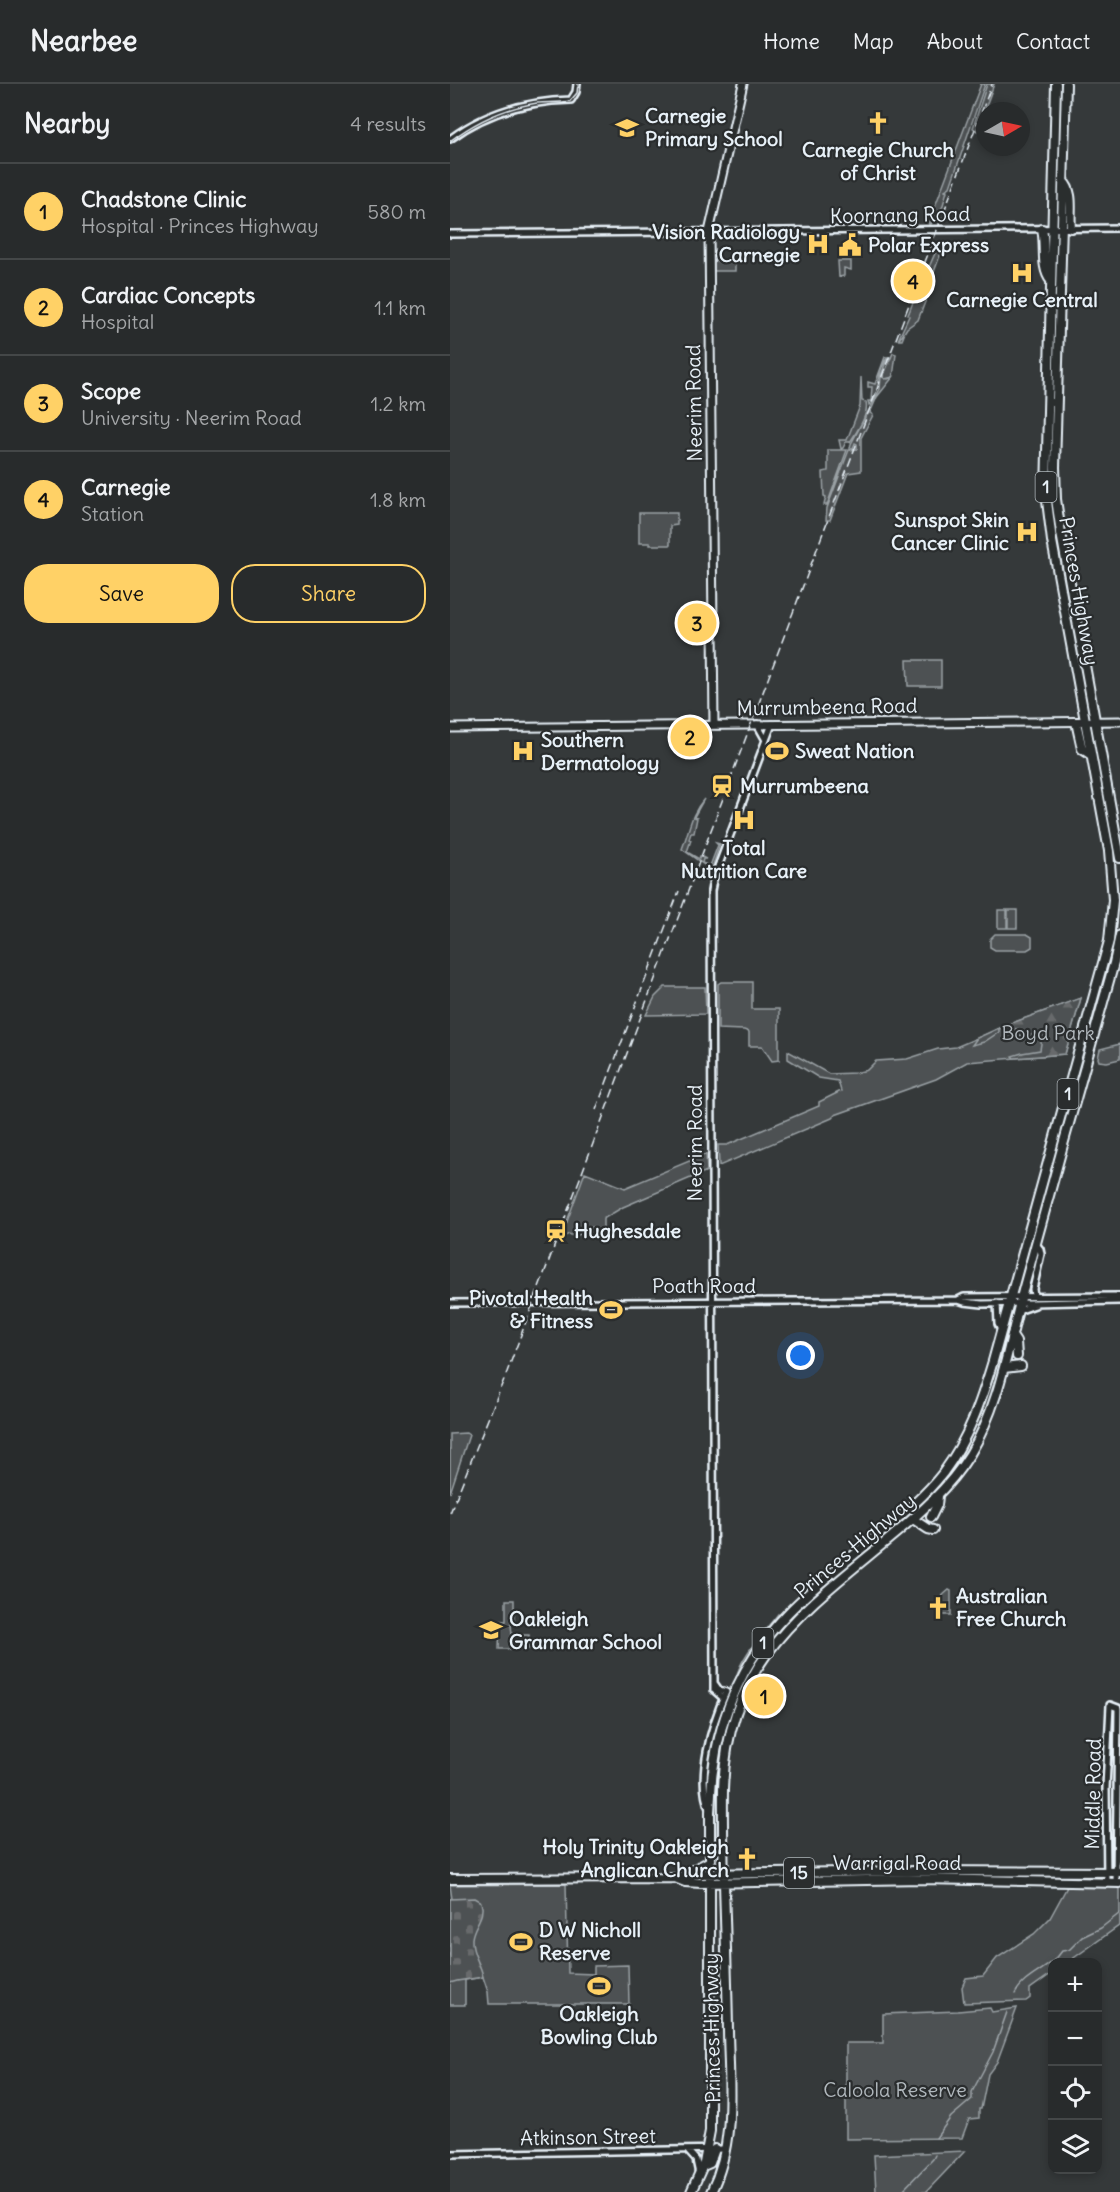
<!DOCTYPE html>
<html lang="en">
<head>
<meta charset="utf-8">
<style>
  :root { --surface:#282b2c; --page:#343738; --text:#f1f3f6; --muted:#a5a7a9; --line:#444748; --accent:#ffd166 }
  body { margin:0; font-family:Delius,sans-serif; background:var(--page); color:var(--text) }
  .controls { position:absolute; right:18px; bottom:18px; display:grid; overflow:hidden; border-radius:12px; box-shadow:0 3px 9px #0003 }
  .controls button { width:54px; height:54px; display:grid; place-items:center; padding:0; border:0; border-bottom:2px solid var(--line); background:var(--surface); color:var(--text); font:30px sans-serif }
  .compass { position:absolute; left:526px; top:18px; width:54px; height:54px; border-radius:50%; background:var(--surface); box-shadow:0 3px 9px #0003; rotate:81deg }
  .you { position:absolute; left:351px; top:1272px; width:21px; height:21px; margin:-15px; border:4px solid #fff; border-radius:50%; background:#1a73e8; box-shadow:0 0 0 9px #1a73e833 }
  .badge { display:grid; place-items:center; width:39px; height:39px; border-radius:50%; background:var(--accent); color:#111; font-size:20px; font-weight:700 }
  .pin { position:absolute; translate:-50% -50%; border:3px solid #fff; box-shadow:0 2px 6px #0006 }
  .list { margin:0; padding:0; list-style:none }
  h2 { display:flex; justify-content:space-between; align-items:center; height:78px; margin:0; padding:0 24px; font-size:26px }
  h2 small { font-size:20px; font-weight:400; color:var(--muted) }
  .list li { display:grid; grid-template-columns:39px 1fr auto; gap:18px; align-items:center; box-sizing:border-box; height:96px; padding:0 24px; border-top:2px solid var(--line) }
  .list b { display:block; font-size:22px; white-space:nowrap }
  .list p { margin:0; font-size:20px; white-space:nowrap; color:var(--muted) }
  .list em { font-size:20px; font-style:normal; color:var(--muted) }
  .actions { display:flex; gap:12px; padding:18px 24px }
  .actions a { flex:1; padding:14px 0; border:2px solid var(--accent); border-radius:24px; text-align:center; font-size:21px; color:var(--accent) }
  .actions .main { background:var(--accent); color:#111 }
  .icon { flex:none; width:33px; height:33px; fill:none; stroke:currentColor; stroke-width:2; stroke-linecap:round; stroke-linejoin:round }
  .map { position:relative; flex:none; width:670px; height:2108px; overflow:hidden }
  header { display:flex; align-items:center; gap:36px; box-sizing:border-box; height:84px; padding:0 30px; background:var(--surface); border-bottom:2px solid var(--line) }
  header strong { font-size:28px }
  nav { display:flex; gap:33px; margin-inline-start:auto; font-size:21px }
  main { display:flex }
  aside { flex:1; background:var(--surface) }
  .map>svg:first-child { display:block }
  .green { fill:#4d5152; stroke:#9aa1a5; stroke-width:1.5 }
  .forest { fill:url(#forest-firs); stroke:#9aa1a5; stroke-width:1.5 }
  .cemetery { fill:url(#cemetery-stones); stroke:#9aa1a5; stroke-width:1.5 }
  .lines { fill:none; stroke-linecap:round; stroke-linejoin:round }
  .stream { stroke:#a0a7ac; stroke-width:1.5 }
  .minor-casing { stroke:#e8f1f8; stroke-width:10 }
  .major-casing { stroke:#e8f1f8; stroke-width:11 }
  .highway-casing { stroke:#e8f1f8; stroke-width:12 }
  .minor { stroke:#2a2d2e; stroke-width:5 }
  .major { stroke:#2a2d2e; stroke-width:7 }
  .highway { stroke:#2a2d2e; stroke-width:8 }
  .tram { stroke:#e8f1f8; stroke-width:1.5 }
  .rail { stroke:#e8f1f8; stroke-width:1.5; stroke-dasharray:9 4.5; stroke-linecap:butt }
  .labels { text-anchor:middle; stroke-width:4.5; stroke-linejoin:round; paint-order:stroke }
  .shield { fill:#2a2d2e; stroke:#afb6bb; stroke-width:1.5 }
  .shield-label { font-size:18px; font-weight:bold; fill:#e8f1f8 }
  .poi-label { font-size:20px; font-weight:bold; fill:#e8f1f8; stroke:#2a2d2e; text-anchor:start }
  .street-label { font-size:20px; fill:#e8f1f8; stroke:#2a2d2e }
  .park-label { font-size:20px; fill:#b2b9be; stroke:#2a2d2e }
</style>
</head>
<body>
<header>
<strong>Nearbee</strong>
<nav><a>Home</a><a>Map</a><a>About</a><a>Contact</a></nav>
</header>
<main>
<aside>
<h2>Nearby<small>4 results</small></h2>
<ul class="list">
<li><span class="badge">1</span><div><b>Chadstone Clinic</b><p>Hospital · Princes Highway</p></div><em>580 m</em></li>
<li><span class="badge">2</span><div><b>Cardiac Concepts</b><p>Hospital</p></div><em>1.1 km</em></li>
<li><span class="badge">3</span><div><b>Scope</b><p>University · Neerim Road</p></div><em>1.2 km</em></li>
<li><span class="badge">4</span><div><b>Carnegie</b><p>Station</p></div><em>1.8 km</em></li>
</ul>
<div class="actions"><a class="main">Save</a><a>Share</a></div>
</aside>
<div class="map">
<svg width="670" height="2108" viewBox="0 0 670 2108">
  <defs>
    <pattern id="forest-firs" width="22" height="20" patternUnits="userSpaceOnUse" patternTransform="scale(1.5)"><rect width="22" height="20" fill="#4d5152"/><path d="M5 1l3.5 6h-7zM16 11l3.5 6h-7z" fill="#676a6c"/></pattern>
    <pattern id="cemetery-stones" width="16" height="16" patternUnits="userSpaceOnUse" patternTransform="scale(1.5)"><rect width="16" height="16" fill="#4d5152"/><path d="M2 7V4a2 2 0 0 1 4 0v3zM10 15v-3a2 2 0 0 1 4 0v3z" fill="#676a6c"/></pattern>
  </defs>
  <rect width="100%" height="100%" fill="#35393a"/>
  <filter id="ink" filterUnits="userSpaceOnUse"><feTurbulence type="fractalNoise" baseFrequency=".0167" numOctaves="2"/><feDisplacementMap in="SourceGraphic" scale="12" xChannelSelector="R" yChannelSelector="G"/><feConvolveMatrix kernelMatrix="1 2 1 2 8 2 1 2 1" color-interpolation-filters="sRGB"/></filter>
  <g filter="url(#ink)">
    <path class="green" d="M531 0H535L500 103 495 106 497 107 491 128 488 129 481 140H479L483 130 485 129 484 125Z
      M537 0H544L527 47 523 44Z
      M486 167 491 169 481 196 473 197Z
      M285 176V187H264V177Z
      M388 177H401V186L394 184V192L389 193Z
      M474 200H480V205L468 236 457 244 452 252 454 251 452 256H449L451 252 448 256 459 232 458 231C462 221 466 207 474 200Z
      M435 273H438C425 287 433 306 419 321L418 317H421L422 303H418V298L425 300Z
      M441 273 433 293 438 295 443 293 427 313 420 329 423 331 411 354V387L398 389 380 436H376L377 424 399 366 407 365V360L405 359 403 364H400L401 360 430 305 431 292 436 277Z
      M411 293 412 317 416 318C419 331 407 347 400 358H396L393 364 391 365 389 356H397L410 322Z
      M378 366H397L377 421H374L376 413 374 412 373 388 378 387Z
      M189 429H227V441L220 442V461H200V459H189Z
      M457 576H491V602H458Z
      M254 715 244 733 247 734 244 749H241L239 755 241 756 237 768 249 775 250 772 256 775H253L252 779 260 782 268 761 266 759 270 760 262 784 253 780 232 765C240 745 240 731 254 715Z
      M548 826H557V844H548Z
      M558 826H567V844H558Z
      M545 850H577L582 853V863L577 866H545L540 863V855Z
      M271 898H302V925H329V976L322 977 312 962H299V948L294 946 268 945V900Z
      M215 903H255L256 930 196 931 205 913Z
      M631 914 615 970 517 978 486 995 385 1031 382 1034 269 1082 268 1061H277L369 1022V1018L391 1007 388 997 369 994 338 975V967L379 990 405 989 417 986 426 977 457 975 488 965 506 963 565 938Z
      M670 960V975L657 978 649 977 648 974 650 965Z
      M256 1070 257 1087 173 1123 153 1135V1146L142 1154V1143L125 1153 119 1150 111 1154 135 1088 175 1104Z
      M16 1349 19 1351 0 1409V1350Z
      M499 1506 501 1507V1531H492V1512Z
      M56 1516H64V1540H61L62 1551H79V1565H49L50 1537H56Z
      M328 1530 330 1532 308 1559 286 1595C289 1574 315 1547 328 1530Z
      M337 1533 340 1536C299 1579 274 1637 267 1696 264 1724 267 1754 267 1783H264C265 1675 266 1620 337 1533Z
      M116 1800 118 1889 144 1890V1882L178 1881 179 1920H39L38 1908 33 1893 15 1896V1921H0V1815H2L0 1801Z
      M650 1801 670 1802V1841L618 1878H602V1889L580 1905V1914L576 1917 514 1919 512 1903 516 1894 533 1892 547 1874 584 1850 600 1834 617 1803Z
      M540 1924 542 1928 567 1924 547 1978 538 1990 531 2025H529V2034L519 2035 512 2054 396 2055V1959H433V1930L508 1927Z
      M515 2067 476 2108H426L424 2071Z"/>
    <path class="forest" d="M443 269 446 270 443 293 435 295 433 293Z
      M631 914 615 970 564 974 562 972 572 969 590 966 592 953 588 950 570 952 567 945H561L559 940Z
      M549 944V948L534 958 522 961 527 954Z"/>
    <path class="cemetery" d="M24 1814 31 1818C36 1833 23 1841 22 1855 21 1870 31 1879 33 1893L7 1897 0 1899V1815Z"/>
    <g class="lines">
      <path class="stream" d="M565 1910C575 1890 600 1886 612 1867L619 1866 632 1853 651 1844 670 1829
        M486 2054 501 2033 522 2015V2008L543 1968 557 1928
        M451 2108 483 2075 485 2071"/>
      <g class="minor-casing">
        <path id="minor" d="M0 55C36 28 76 17 121 16L126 8 127 0
          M0 150 670 144
          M307 640 316 656
          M584 1212 583 1205 591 1170 590 1165 586 1160
          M508 1216 514 1218 532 1220 670 1217
          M0 1219 508 1216 514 1213 670 1212
          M547 1219 548 1240 551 1246
          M568 1227 585 1221
          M273 1614 264 1606V1598L261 807 263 796 322 640
          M260 1727C245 1695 262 1639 276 1608L269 1606 264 1599
          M657 1798 656 1704 660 1621 668 1624 666 1799
          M237 2066 246 2076 249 2090
          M0 2070 276 2065"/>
      </g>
      <g class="major-casing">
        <path id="major" d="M264 641 259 148 293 0
          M0 644 670 637"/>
      </g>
      <g class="highway-casing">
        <path id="highway" d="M616 0 605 383 606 415 611 449 670 774
          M613 97C625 109 619 128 621 144
          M592 145C596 161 590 184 601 197
          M626 638 632 665 641 671
          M562 1252 566 1258 567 1272
          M554 1284 571 1282
          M481 1433 487 1421 488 1412
          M463 1435 478 1445 483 1446
          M235 1790 260 1777
          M225 1794 235 1798 251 1799 472 1795 670 1799
          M0 1795 225 1794 247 1790 471 1787 670 1788
          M253 2082 260 2079 265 2065
          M241 2108 254 2079 260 2047V1728C261 1714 261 1700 263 1687 270 1628 296 1572 338 1529 362 1504 390 1483 417 1460 443 1438 472 1416 493 1389 519 1354 531 1317 543 1277L659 857 663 816 659 767 602 457 596 409 606 0
          M261 2108C286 2058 279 2002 278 1947 277 1867 272 1786 273 1706 277 1578 350 1529 439 1455 469 1430 499 1404 520 1370 551 1319 559 1256 575 1199 604 1092 634 986 664 879L670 851"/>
      </g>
      <use href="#minor" class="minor"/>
      <use href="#major" class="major"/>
      <use href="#highway" class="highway"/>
      <path class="tram" d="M0 57C26 37 55 24 87 19 98 18 109 19 120 17L127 9 128 0"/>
      <path class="rail" d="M146 1026 229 807
        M0 1429 57 1288 542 0"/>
    </g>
  </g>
  <defs>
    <g id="church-bare" transform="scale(1.8)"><path d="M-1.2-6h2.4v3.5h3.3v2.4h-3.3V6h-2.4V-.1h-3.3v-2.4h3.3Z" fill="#ffd166" stroke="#2a2d2e" stroke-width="2.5" paint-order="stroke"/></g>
    <g id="school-bare" transform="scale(1.8)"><path d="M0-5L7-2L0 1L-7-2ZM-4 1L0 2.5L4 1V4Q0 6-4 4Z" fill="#ffd166" stroke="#2a2d2e" stroke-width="2.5" paint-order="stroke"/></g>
    <g id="hospital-bare" transform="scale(1.8)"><path d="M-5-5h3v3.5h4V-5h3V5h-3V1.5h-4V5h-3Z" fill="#ffd166" stroke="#2a2d2e" stroke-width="2.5" paint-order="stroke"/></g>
    <g id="civic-bare" transform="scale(1.8)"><path d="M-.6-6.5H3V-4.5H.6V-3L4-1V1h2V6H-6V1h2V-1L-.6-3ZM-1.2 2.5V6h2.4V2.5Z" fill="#ffd166" stroke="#2a2d2e" stroke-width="2.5" paint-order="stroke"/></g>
    <g id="stadium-bare" transform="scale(1.8)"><path d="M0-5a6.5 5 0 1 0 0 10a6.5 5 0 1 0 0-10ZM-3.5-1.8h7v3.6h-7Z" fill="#ffd166" stroke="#2a2d2e" stroke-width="2.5" paint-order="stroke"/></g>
    <g id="station-bare" transform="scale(1.8)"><path d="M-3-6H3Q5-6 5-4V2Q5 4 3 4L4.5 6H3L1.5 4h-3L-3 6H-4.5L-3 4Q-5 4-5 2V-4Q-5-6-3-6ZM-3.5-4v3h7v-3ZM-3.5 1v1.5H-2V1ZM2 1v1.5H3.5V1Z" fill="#ffd166" stroke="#2a2d2e" stroke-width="2.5" paint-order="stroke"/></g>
  </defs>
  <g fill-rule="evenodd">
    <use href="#church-bare" x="428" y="39"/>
    <use href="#school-bare" x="177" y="44"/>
    <use href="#hospital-bare" x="368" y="160"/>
    <use href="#civic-bare" x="400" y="161"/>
    <use href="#hospital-bare" x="572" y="189"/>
    <use href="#hospital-bare" x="577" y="448"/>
    <use href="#hospital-bare" x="73" y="667"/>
    <use href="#stadium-bare" x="327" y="667"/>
    <use href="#station-bare" x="272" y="702"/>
    <use href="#hospital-bare" x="294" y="736"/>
    <use href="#station-bare" x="106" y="1147"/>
    <use href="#stadium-bare" x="161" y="1226"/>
    <use href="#church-bare" x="488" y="1524"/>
    <use href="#school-bare" x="41" y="1546"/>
    <use href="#church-bare" x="297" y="1775"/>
    <use href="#stadium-bare" x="71" y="1858"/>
    <use href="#stadium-bare" x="149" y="1902"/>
  </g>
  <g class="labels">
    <g class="shield">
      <rect x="585.5" y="388" width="21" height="30" rx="4.5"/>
      <rect x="607.5" y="995" width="21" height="30" rx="4.5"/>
      <rect x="302.5" y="1544" width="21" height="30" rx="4.5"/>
      <rect x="334" y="1774" width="30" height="30" rx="4.5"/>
    </g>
    <g class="shield-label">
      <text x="596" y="409">1</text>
      <text x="618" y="1016">1</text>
      <text x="313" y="1565">1</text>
      <text x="349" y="1795">15</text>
    </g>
    <g class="poi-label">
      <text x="195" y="39">Carnegie<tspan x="195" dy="23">Primary School</tspan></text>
      <text x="428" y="73" text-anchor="middle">Carnegie Church<tspan x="428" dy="23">of Christ</tspan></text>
      <text x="350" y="155" text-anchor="end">Vision Radiology<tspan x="350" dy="23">Carnegie</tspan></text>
      <text x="418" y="168">Polar Express</text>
      <text x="572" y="223" text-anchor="middle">Carnegie Central</text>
      <text x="559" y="443" text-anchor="end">Sunspot Skin<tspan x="559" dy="23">Cancer Clinic</tspan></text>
      <text x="91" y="663">Southern<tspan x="91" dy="23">Dermatology</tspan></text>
      <text x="345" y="674">Sweat Nation</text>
      <text x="290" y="709">Murrumbeena</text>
      <text x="294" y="771" text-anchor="middle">Total<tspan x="294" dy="23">Nutrition Care</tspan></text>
      <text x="124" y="1154">Hughesdale</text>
      <text x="143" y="1221" text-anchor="end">Pivotal Health<tspan x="143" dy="23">&amp; Fitness</tspan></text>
      <text x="506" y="1519">Australian<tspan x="506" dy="23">Free Church</tspan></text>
      <text x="59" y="1542">Oakleigh<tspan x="59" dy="23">Grammar School</tspan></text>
      <text x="279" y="1770" text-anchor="end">Holy Trinity Oakleigh<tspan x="279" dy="23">Anglican Church</tspan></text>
      <text x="89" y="1853">D W Nicholl<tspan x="89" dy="23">Reserve</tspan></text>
      <text x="149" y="1937" text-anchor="middle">Oakleigh<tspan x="149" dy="23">Bowling Club</tspan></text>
    </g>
    <g class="street-label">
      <text transform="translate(450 131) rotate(-1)" y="7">Koornang Road</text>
      <text transform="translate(244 319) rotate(-91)" y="7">Neerim Road</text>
      <text transform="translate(629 507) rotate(80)" y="7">Princes Highway</text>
      <text transform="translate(377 623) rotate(-1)" y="7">Murrumbeena Road</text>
      <text transform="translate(245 1059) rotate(-90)" y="7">Neerim Road</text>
      <text x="254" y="1209">Poath Road</text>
      <text transform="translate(405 1462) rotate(-40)" y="7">Princes Highway</text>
      <text transform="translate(643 1710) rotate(-89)" y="7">Middle Road</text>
      <text x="447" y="1786">Warrigal Road</text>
      <text transform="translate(262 1944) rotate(-91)" y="7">Princes Highway</text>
      <text transform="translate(138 2053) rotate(-1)" y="7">Atkinson Street</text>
    </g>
    <g class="park-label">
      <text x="598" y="956">Boyd Park</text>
      <text x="445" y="2013">Caloola Reserve</text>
    </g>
  </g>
</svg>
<div class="controls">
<button>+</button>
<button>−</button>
<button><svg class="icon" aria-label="locate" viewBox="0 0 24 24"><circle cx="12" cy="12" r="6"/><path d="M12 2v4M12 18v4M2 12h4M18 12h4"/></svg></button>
<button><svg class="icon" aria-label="layers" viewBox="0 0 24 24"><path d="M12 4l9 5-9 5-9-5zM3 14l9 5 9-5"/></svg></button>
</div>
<svg class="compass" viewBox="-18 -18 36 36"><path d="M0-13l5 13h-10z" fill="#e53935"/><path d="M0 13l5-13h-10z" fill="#a5a7a9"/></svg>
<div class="you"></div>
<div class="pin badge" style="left:314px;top:1612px">1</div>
<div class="pin badge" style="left:240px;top:653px">2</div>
<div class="pin badge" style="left:247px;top:539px">3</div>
<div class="pin badge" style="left:463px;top:197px">4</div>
</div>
</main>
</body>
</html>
